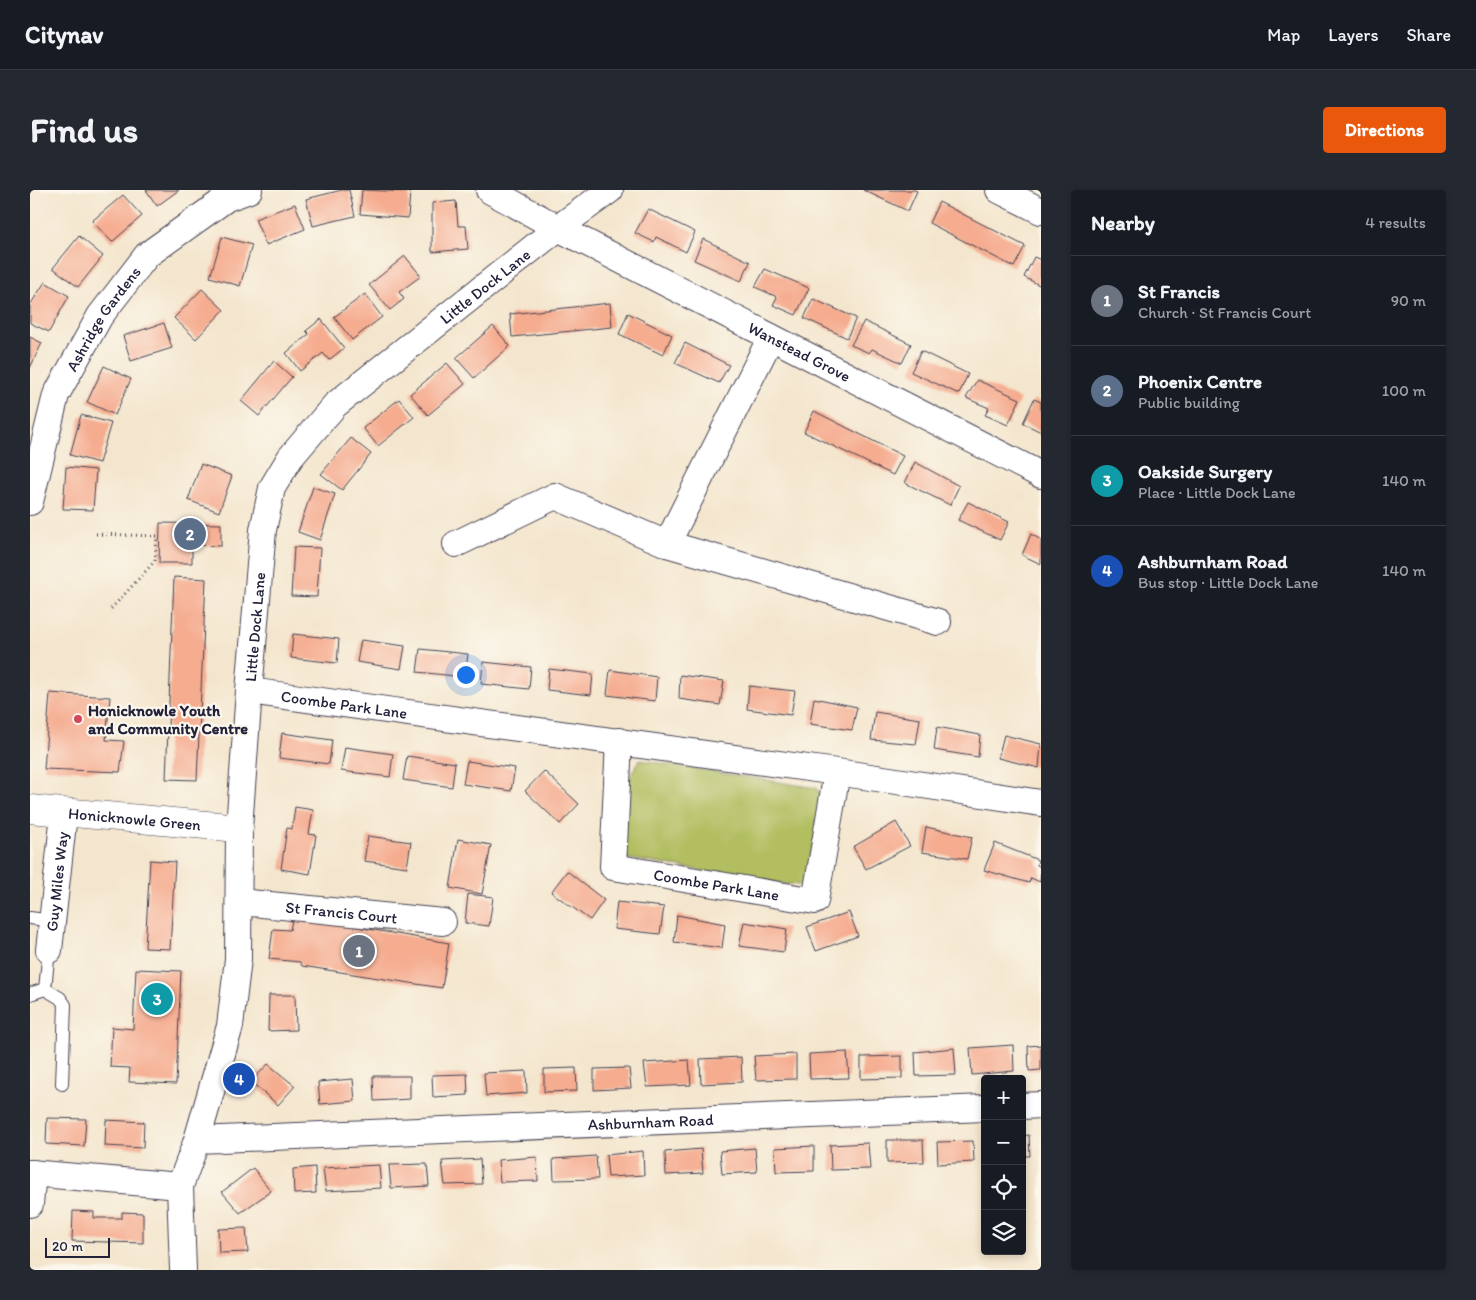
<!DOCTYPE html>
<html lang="en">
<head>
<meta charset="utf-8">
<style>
  :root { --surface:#171b24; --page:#242831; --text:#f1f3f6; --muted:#9ea1a6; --line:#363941; --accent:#ea580c }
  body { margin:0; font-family:Itim,sans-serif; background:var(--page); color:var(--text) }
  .controls { position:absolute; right:15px; bottom:15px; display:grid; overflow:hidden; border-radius:5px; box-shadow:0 2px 8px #0003 }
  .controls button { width:45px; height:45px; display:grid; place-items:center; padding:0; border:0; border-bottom:1px solid var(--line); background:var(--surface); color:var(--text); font:25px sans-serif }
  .scale { position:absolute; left:15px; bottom:12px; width:65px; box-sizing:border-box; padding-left:5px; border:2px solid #22223b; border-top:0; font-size:14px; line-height:18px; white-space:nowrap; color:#22223b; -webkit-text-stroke:4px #fbf7ec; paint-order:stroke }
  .you { position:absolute; left:435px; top:484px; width:18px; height:18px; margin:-12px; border:4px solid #fff; border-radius:50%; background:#1a73e8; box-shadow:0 0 0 8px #1a73e833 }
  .badge { display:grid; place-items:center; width:32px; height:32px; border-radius:50%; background:var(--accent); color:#fff; font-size:16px; font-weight:700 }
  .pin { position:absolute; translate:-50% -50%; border:2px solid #fff; box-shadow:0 1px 5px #0006 }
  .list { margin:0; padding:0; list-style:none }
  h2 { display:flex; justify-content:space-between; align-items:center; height:65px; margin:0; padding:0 20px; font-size:21px }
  h2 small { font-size:16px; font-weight:400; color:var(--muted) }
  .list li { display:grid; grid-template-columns:32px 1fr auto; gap:15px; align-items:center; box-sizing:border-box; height:90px; padding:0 20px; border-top:1px solid var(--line) }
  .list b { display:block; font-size:19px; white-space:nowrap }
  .list p { margin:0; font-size:16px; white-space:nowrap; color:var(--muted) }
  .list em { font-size:16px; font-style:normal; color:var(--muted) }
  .icon { flex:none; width:28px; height:28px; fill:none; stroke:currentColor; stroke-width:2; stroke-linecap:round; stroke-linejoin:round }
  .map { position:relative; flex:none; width:1011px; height:1080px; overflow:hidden; border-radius:5px }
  header { display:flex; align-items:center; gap:30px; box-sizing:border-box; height:70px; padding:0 25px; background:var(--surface); border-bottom:1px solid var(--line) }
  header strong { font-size:24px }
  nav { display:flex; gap:28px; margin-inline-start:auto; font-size:18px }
  .intro { display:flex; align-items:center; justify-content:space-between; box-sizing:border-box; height:120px; padding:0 30px }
  h1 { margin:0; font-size:35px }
  .button { padding:12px 22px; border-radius:5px; background:var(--accent); color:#fff; font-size:18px; font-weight:700 }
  main { display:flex; gap:30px; padding:0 30px }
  aside { flex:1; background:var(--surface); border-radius:5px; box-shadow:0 2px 8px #0003 }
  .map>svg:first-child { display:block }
  .green { fill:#b2be60; stroke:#6a704e }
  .building { fill:#f5ac8f }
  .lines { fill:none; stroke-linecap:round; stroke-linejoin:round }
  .service-casing { stroke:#423f51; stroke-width:14 }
  .minor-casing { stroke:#423f51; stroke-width:28 }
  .tertiary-casing { stroke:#423f51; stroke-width:29 }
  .path { stroke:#423f51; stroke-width:3; stroke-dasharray:1 4; stroke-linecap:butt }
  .service { stroke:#fff; stroke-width:12 }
  .minor { stroke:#fff; stroke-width:26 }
  .tertiary { stroke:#fff; stroke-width:28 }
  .poi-dot { fill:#d1495b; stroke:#fbf7ec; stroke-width:2 }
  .labels { text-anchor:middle; stroke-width:4.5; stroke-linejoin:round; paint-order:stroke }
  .street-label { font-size:16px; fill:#22223b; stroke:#fbf7ec }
  .poi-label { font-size:16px; font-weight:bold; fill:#22223b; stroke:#fbf7ec; text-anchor:start }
</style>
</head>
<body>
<header>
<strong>Citynav</strong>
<nav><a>Map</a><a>Layers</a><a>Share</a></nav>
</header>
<div class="intro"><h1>Find us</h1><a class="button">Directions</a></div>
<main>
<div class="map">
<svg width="1011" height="1080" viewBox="0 0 1011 1080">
  <rect width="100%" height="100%" fill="#fbf7ec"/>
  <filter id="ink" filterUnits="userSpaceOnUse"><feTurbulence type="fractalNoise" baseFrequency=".02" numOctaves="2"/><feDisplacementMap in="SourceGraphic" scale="10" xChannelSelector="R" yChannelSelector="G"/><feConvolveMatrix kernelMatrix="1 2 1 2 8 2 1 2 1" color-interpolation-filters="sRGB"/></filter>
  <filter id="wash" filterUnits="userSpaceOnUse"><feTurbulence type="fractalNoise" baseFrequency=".0096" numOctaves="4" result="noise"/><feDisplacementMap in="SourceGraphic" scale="20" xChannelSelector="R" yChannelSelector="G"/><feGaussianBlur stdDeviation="1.12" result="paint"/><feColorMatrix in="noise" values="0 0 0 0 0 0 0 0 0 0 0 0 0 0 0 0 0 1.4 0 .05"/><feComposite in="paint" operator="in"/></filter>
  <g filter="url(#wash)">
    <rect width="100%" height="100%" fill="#f4e6ce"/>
    <path class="green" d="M610 570 786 598 793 609 776 689 769 695 747 693 595 668C593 634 589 598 610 570Z"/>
    <g id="blocks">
      <path class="building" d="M116 0H149L127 16Z
        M312 0H319L325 26 283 36 276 9Z
        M332 0 380 2 378 28 330 24Z
        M833 0H885L887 1 878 21Z
        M93 5 112 26 82 52 62 31Z
        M426 11 428 36H436L438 59 402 62V13Z
        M909 12 995 56 984 77 899 33Z
        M265 14 275 39 236 55 225 29Z
        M618 19 665 42 656 62 626 47 624 52 605 43Z
        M49 46 73 66 48 97 23 78Z
        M192 47 222 55 210 96 180 87Z
        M673 49 720 72 711 91 664 70Z
        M375 66 391 86 369 102 374 109 360 120 339 95Z
        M1004 67 1011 70V96L994 87Z
        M735 79 779 98 766 125 743 115 747 107 725 97Z
        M15 92 39 106 19 142 0 133V115Z
        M172 99 194 120 166 149 144 128Z
        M335 104 352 127 322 150 304 127Z
        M783 109 826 128 817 148 774 128Z
        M580 113 582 137 482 147 480 124Z
        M598 123 642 145 633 165 589 144Z
        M291 129 314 158 299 170 293 163 270 181 256 163 279 144 276 141Z
        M834 131 881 154 872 173 842 159 839 163 821 155Z
        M134 133 142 158 101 171 93 146Z
        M463 136 480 156 444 188 426 168Z
        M0 147 12 153 0 178Z
        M655 153 699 175 689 193 645 173Z
        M891 161 938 184 929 204 881 182Z
        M244 171 262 187 229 226 211 211Z
        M417 173 435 194 398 225 380 204Z
        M74 176 101 189 85 225 57 212Z
        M947 190 990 209 978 235 955 225 959 218 936 208Z
        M369 209 384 227 348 256 333 238Z
        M1004 209 1011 212V242L993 233Z
        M784 221 873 266 863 285 774 242Z
        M51 225 81 233 69 273 40 265Z
        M321 248 341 264 312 300 291 284Z
        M885 272 929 296 920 315 875 293Z
        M171 274 202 286 189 322 158 310Z
        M36 277 66 280 63 320 33 319Z
        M283 297 305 304 290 350 268 342Z
        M938 312 979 332 970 350 928 330Z
        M130 333 191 334V356L162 355V373H129Z
        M1001 344 1011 350V374L992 365Z
        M264 357 290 358 287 407 261 406Z
        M144 387 176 389 167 590 136 589Z
        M263 444 309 449 307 473 261 468Z
        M331 450 375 456 371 479 327 472Z
        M390 459 438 464 435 487 387 482Z
        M453 472 501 477 499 499 451 494Z
        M519 479 563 484 561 505 517 500Z
        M580 480 627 487 625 511 577 505Z
        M650 485 694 491 690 515 649 509Z
        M719 496 765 501 761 525 717 519Z
        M20 503 80 507 76 550 94 551 90 582 14 579Z
        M784 508 827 517 822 540 780 534Z
        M845 522 890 529 886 554 841 550Z
        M907 537 950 545 948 567 904 560Z
        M252 543 302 550 299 574 249 568Z
        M974 545 1011 554 1009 578 968 568Z
        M315 557 363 564 360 587 311 581Z
        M377 566 425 573 422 597 373 590Z
        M437 571 485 578 481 601 433 594Z
        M514 581 549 614 530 634 495 601Z
        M265 617 283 620 279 644 286 645 280 684 251 679 257 638 262 639Z
        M866 632 880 656 836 679 823 657Z
        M896 637 942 647 937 669 892 662Z
        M338 646 381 652 377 677 334 671Z
        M428 649 461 655 452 704 420 698Z
        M965 653 1008 670 1007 675 1011 677 1010 692 1001 688 999 693 954 680Z
        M120 670 145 672 140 759 115 758Z
        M537 681 574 710 560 730 521 702Z
        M438 704 463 707 459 736 435 733Z
        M587 712 634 717 630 744 584 739Z
        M819 722 828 746 786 761 777 737Z
        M647 725 695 734 692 758 644 752Z
        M263 726 419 753 412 798 272 776 270 772 239 769 243 739 260 740Z
        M714 732 757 739 754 762 709 756Z
        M106 779 151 781 146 894 99 892 100 878 80 877 82 837 103 839Z
        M239 805H265L266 840 238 841Z
        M983 855 984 881 942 885 940 858Z
        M1011 855V880L999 881 998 856Z
        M924 858 926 885 886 886 885 862Z
        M817 862 819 888 780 889 779 864Z
        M766 864V889L726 890 724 866Z
        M872 866V888L831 889V867Z
        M711 867 712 892 671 894 670 869Z
        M659 870 661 895 617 897 614 873Z
        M238 874 265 896 248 915 221 892Z
        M546 878 547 901 514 902V879Z
        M599 878 601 898 564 900V879Z
        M496 881 497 903 456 906 454 883Z
        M437 884 438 905 403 907 402 885Z
        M343 886H380V909L344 911Z
        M323 889 325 911 290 914 288 892Z
        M17 928 56 929 54 956 16 954Z
        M76 930 114 932 113 958 75 956Z
        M999 945 1000 966H992V946Z
        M857 950H893L894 972 857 973Z
        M943 951 944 972 908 974 907 952Z
        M838 953 840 979 801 980 800 955Z
        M784 956V981L746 982 745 958Z
        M725 958 727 982 692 984 690 961Z
        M671 959 673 983 636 985 635 962Z
        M613 961 614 985 578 987 576 965Z
        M566 966 568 989 524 990 523 969Z
        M507 967 508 991 470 992 468 970Z
        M450 969 452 994 415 995 412 971Z
        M397 974 399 996 361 998 359 975Z
        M349 975 351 998 296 1001 293 978Z
        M285 977 286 1003 264 1004 263 979Z
        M223 978 241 1001 210 1023 192 1002Z
        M43 1021 64 1022V1028H92V1022L113 1023V1053L42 1051Z
        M216 1038 218 1062 189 1063 188 1039Z"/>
    </g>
  </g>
  <g filter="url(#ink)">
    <use href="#blocks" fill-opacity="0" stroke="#423f51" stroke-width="1"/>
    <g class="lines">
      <g class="service-casing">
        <path id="service" d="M0 728 22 731
          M19 760 15 799 30 808 35 815 32 894
          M0 804 15 799"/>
      </g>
      <g class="minor-casing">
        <g id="minor">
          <path id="s1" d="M459 0 528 38 1011 285"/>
          <path d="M969 0 1011 21"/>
          <path id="s2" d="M0 312 26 205 70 126 117 65 197 8 219 0"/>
          <path d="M426 354 525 306 637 354 908 432"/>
          <path d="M637 354 741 147"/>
          <path id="s3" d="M219 501 807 582 1011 613"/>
          <path id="s4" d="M589 551 583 677 785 711 807 582"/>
          <path id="s5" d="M210 712 413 732"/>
          <path id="s6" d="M19 760 34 624"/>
          <path d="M992 916 1011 915"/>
          <path id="s7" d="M167 950 955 918"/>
          <path d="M0 983 150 996"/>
          <path d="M0 1014 3 983"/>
          <path id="s8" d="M153 1080 150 996 167 950 200 836 208 769 209 638 219 501 233 340 242 298 260 268 305 215 528 38 580 0"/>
        </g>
      </g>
      <g class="tertiary-casing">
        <g id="tertiary">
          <path id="s9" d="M0 619 209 638"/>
        </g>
      </g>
      <path class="path" d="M66 344 127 346 125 371 80 420"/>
      <use href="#service" class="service"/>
      <use href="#minor" class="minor"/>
      <use href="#tertiary" class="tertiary"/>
    </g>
  </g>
  <circle class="poi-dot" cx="48" cy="529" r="5"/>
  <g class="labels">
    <g class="street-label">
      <text dy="6" stroke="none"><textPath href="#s8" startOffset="1088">Little Dock Lane</textPath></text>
      <text dy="6" stroke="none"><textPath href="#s2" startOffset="200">Ashridge Gardens</textPath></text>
      <text dy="6" stroke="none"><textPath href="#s1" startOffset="350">Wanstead Grove</textPath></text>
      <text dy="6" stroke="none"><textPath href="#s8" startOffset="652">Little Dock Lane</textPath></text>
      <text dy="6" stroke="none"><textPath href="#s3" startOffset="96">Coombe Park Lane</textPath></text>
      <text dy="6" stroke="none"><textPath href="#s9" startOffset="105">Honicknowle Green</textPath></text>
      <text dy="6" stroke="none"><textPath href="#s6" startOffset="69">Guy Miles Way</textPath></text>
      <text dy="6" stroke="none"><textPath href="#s4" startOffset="231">Coombe Park Lane</textPath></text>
      <text dy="6" stroke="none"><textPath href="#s5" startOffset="102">St Francis Court</textPath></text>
      <text dy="6" stroke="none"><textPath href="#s7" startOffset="454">Ashburnham Road</textPath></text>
    </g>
    <g class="poi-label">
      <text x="58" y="526">Honicknowle Youth<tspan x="58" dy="18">and Community Centre</tspan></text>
    </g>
  </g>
</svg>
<div class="controls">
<button>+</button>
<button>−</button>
<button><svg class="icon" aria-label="locate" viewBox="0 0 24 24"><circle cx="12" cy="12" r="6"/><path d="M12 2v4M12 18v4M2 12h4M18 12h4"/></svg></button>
<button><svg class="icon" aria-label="layers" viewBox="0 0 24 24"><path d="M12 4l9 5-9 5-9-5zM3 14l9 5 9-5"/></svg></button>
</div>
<div class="scale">20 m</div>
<div class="you"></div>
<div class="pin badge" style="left:329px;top:761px;background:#6b7280">1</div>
<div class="pin badge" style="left:160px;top:344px;background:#5c6f8a">2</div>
<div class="pin badge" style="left:127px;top:809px;background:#0f9aa8">3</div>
<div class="pin badge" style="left:209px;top:889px;background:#1a4fb4">4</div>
</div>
<aside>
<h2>Nearby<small>4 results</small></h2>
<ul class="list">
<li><span class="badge" style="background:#6b7280">1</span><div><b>St Francis</b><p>Church · St Francis Court</p></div><em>90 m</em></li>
<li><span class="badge" style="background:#5c6f8a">2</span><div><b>Phoenix Centre</b><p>Public building</p></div><em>100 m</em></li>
<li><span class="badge" style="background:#0f9aa8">3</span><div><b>Oakside Surgery</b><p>Place · Little Dock Lane</p></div><em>140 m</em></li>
<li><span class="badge" style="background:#1a4fb4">4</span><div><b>Ashburnham Road</b><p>Bus stop · Little Dock Lane</p></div><em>140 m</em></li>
</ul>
</aside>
</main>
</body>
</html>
